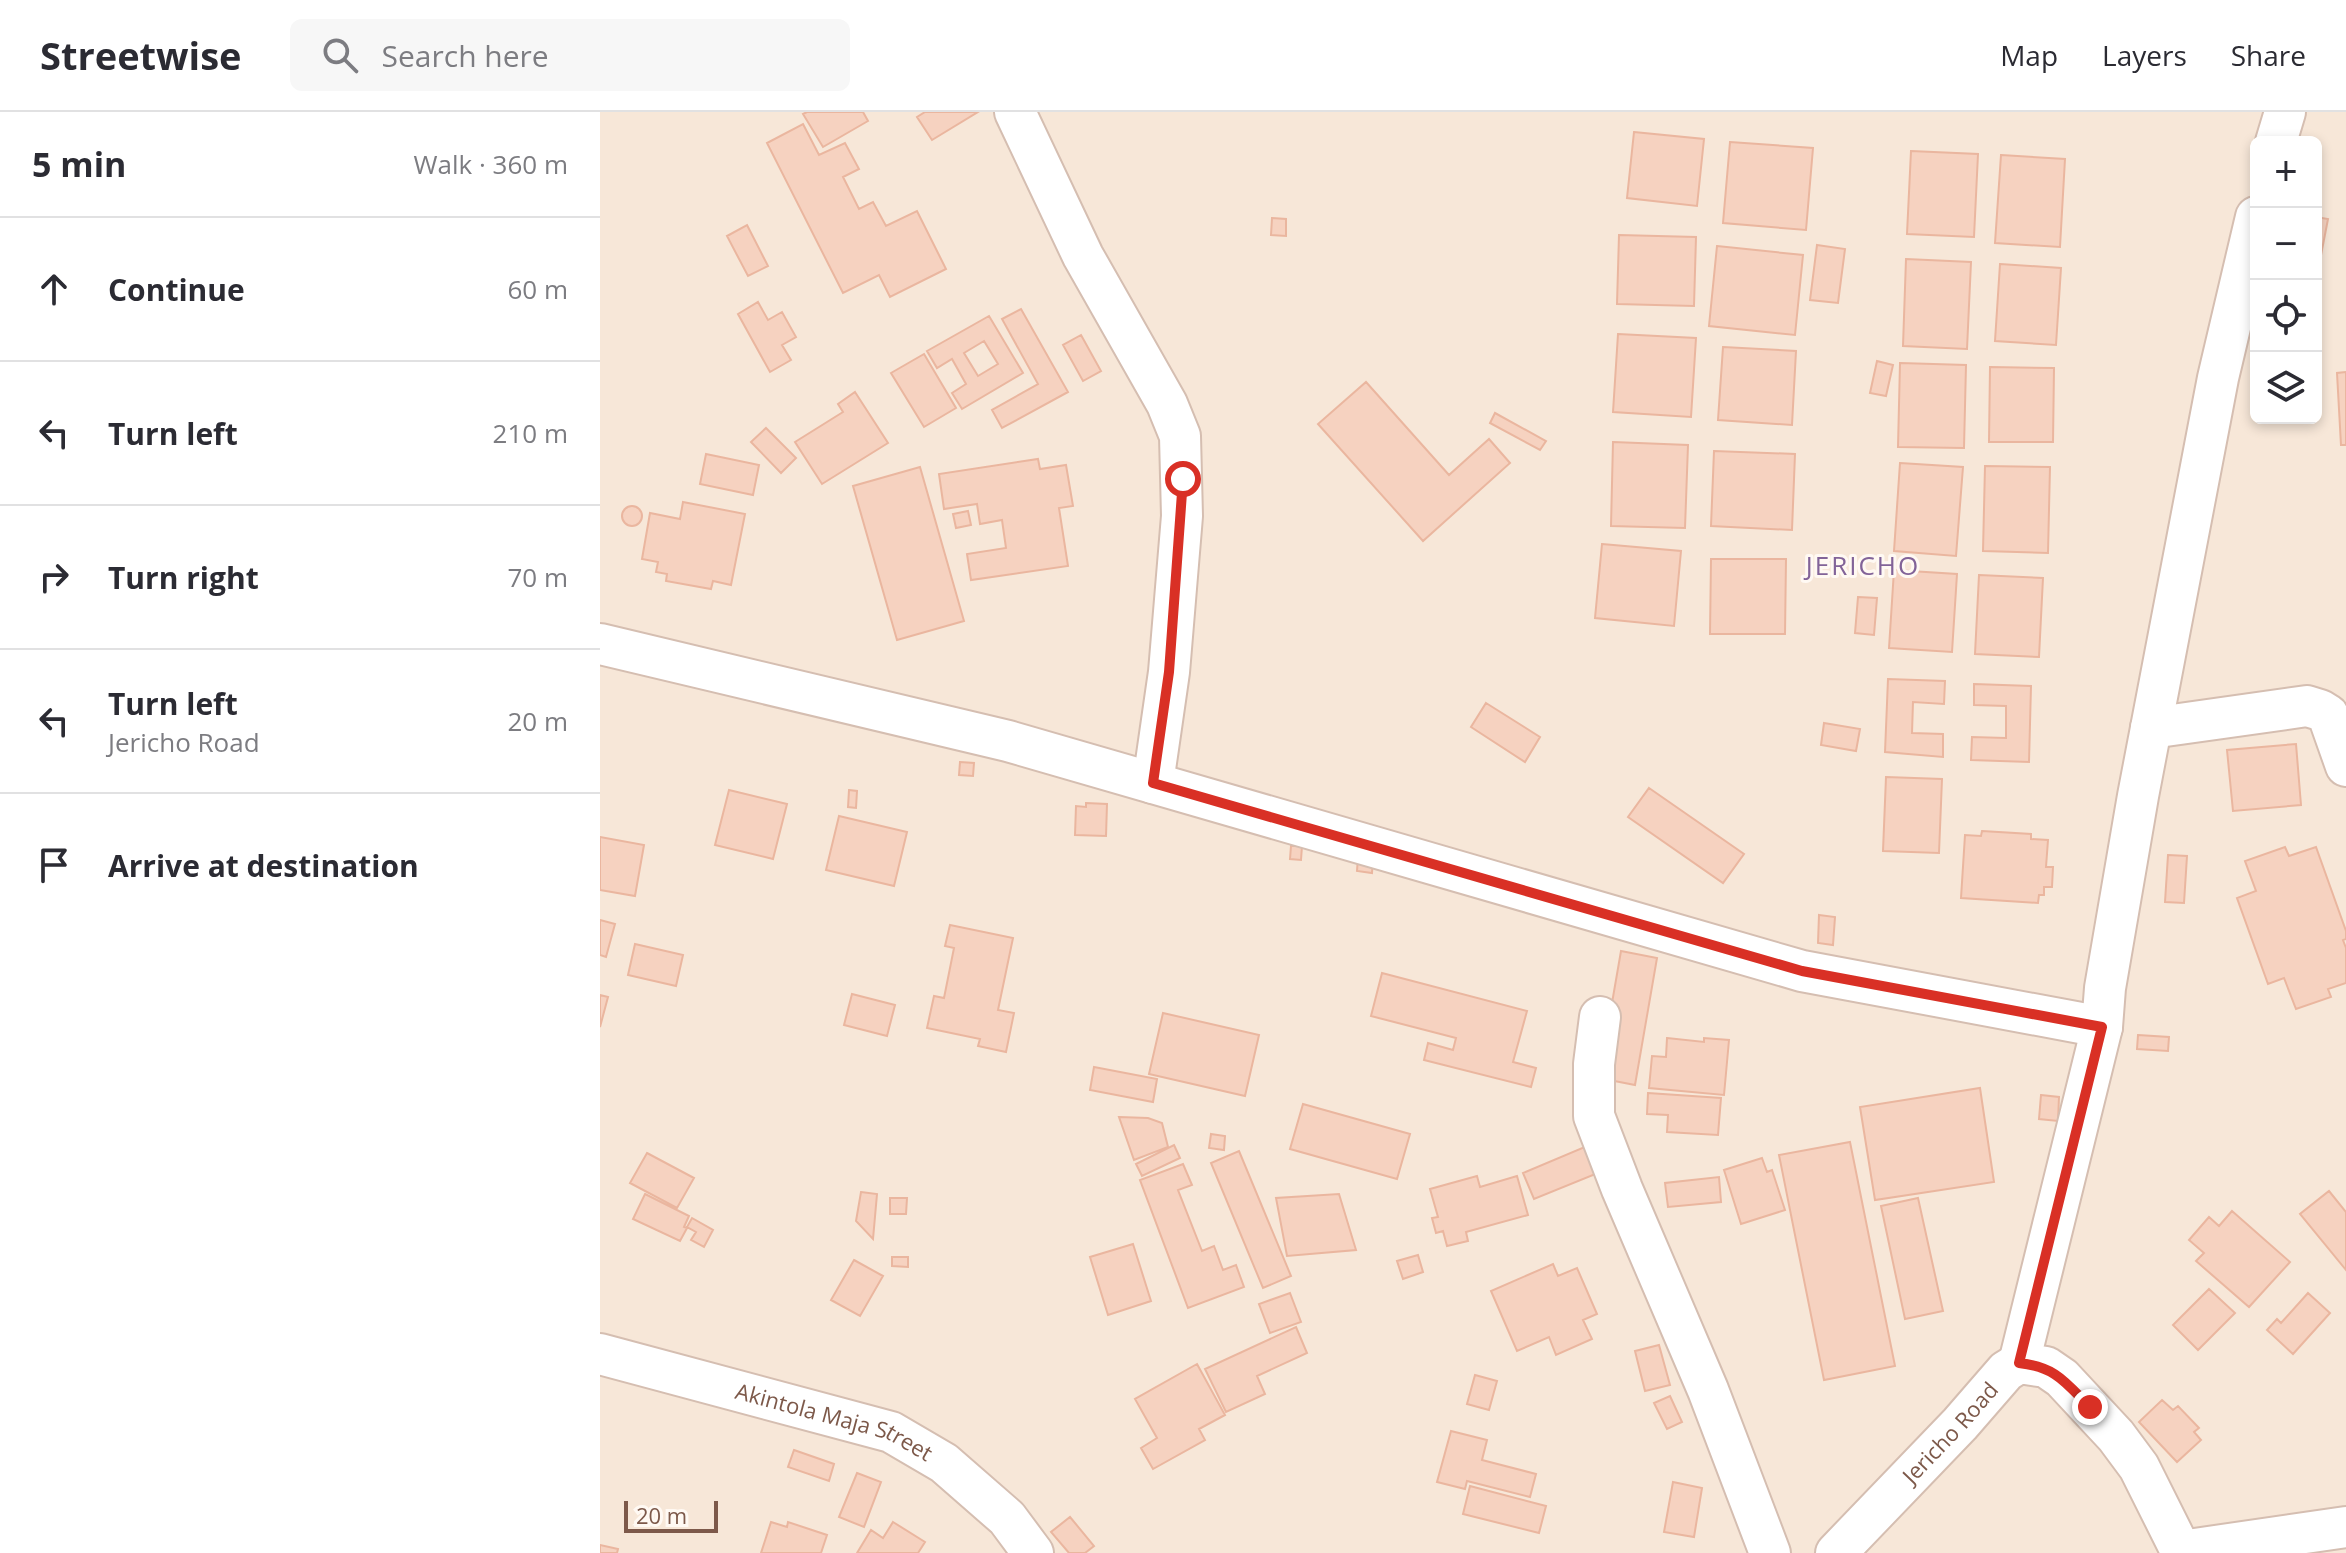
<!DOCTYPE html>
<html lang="en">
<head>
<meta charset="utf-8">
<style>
  :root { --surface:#fff; --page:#f7f7f7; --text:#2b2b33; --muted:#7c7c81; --line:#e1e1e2 }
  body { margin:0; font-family:"Open Sans",sans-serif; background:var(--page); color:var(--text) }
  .controls { position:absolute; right:24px; top:24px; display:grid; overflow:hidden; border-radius:12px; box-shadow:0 4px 12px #0003 }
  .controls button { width:72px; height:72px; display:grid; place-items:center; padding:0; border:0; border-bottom:2px solid var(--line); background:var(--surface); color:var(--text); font:40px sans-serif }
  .scale { position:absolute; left:24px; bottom:20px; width:94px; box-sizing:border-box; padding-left:8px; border:4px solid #7d594a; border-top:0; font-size:22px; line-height:28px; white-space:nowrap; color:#7d594a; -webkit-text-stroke:6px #fff9f3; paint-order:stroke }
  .stop { position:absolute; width:24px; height:24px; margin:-18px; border:6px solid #d93025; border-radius:50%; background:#fff }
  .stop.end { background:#d93025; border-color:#fff; box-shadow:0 2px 8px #0008 }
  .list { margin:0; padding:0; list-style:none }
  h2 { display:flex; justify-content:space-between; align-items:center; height:104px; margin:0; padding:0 32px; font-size:34px }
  h2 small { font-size:26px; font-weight:400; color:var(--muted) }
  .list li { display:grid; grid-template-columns:52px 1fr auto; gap:24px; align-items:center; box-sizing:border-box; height:144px; padding:0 32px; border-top:2px solid var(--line) }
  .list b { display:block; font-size:30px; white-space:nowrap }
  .list p { margin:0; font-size:26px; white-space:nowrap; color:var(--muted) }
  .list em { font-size:26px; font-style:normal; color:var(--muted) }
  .icon { flex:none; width:44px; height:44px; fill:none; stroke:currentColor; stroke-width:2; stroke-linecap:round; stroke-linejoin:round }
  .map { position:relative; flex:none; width:1746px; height:1441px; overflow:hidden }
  header { display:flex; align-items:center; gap:48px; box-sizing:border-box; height:112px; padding:0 40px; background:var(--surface); border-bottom:2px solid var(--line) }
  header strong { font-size:38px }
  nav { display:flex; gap:44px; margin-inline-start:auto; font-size:28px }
  .search { width:560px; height:72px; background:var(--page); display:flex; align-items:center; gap:20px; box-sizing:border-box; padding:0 28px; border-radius:12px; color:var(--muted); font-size:30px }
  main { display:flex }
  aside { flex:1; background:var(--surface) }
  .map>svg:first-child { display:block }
  .residential { fill:#f7e7d8; fill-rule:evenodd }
  .building { fill:#f6d2c0; stroke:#eab69f; stroke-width:2; fill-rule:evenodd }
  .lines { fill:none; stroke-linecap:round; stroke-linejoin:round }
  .minor-casing { stroke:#d5beb1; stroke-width:44 }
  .minor { stroke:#fff; stroke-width:40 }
  .route { stroke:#d93025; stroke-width:10 }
  .labels { text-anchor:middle; stroke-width:6; stroke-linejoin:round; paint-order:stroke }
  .street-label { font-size:22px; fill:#7d594a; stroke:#fff9f3 }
  .quarter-label { font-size:26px; letter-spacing:2px; fill:#826398; stroke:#fff9f3 }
</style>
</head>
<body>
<header>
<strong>Streetwise</strong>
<div class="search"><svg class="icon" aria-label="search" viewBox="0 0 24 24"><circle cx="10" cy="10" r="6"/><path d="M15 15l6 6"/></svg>Search here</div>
<nav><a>Map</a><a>Layers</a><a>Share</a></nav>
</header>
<main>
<aside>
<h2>5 min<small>Walk · 360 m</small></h2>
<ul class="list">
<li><svg class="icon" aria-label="ahead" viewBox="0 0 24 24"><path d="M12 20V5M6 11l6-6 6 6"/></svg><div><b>Continue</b></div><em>60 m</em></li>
<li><svg class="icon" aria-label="left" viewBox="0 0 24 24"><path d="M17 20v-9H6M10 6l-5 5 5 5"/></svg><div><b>Turn left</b></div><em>210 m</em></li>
<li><svg class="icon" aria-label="right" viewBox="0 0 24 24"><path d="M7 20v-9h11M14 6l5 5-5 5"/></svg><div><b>Turn right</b></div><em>70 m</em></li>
<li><svg class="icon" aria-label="left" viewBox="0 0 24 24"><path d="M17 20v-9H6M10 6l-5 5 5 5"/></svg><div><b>Turn left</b><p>Jericho Road</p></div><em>20 m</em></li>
<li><svg class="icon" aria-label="arrive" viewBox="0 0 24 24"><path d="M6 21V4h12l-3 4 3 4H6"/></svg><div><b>Arrive at destination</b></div></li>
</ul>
</aside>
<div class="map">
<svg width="1746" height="1441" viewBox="0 0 1746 1441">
  <rect width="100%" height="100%" fill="#fef5eb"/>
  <path class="residential" d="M0 0H1746V1441H0ZM1656 30H1716V306H1656Z"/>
  <path class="building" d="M207 0H263L268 9 223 35 203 2Z
    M325 0H378L332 28 317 5Z
    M203 12 219 43 245 31 259 57 243 65 259 97 273 90 286 114 317 99 346 157 290 185 279 163 243 181 167 31Z
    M1034 20 1104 27 1097 94 1027 86Z
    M1130 30 1213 36 1206 118 1123 111Z
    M1311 39 1378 42 1374 125 1307 122Z
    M1401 43 1465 47 1460 135 1395 131Z
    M1716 105 1728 107 1716 169Z
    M672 106 686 107V124L671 123Z
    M147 113 168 154 148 164 127 124Z
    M1019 123 1096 125 1094 194 1017 192Z
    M1217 133 1245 137 1238 191 1210 188Z
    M1117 134 1203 143 1195 223 1109 214Z
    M1306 147 1371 150 1367 237 1303 234Z
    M1400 152 1461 156 1456 233 1395 229Z
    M158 190 168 208 182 200 196 225 182 233 191 248 170 260 138 202Z
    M421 197 468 280 402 316 392 298 438 272 402 207Z
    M389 204 423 261 362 297 352 281 366 272 352 247 337 256 327 239ZM384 229 398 252 378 264 364 241Z
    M1018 222 1096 226 1091 305 1013 300Z
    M481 223 501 259 483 269 463 233Z
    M1123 235 1196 239 1192 313 1118 308Z
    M324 242 356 296 324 315 291 261Z
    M1277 249 1293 253 1286 284 1270 281Z
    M1300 251 1366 253 1364 336 1298 335Z
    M1390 255 1454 256 1453 330H1389Z
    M1746 260V333H1741L1737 261Z
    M766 270 849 363 889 327 910 351 823 429 718 312Z
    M255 280 288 331 222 372 195 330 243 300 238 292Z
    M895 301 946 329 940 338 890 311Z
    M166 316 196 346 181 361 151 330Z
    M1013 330 1088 333 1085 416 1011 414Z
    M1114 339 1195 342 1192 418 1111 414Z
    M106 342 159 353 153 383 100 372Z
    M438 347 440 357 466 353 473 394 459 396 468 454 371 468 367 442 406 436 402 408 380 412 377 392 344 397 339 362Z
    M1300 351 1363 355 1356 444 1294 439Z
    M1385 354 1450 355 1448 441 1383 439Z
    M320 355 364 509 297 528 253 374Z
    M83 390 145 402 131 473 113 469 111 477 66 469 67 462 56 460 58 450 42 447 50 401 80 407Z
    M22 404a10 10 0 1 1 20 0a10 10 0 1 1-20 0Z
    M368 399 371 413 356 416 353 402Z
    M1002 432 1081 439 1074 514 995 506Z
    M1111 447H1186L1185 522H1110Z
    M1294 458 1357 462 1352 540 1289 536Z
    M1379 463 1443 466 1439 545 1375 542Z
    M1258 485 1277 486 1274 523 1255 521Z
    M1288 567 1345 569 1344 592 1313 590 1312 621 1343 622V645L1285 640Z
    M1374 572 1431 574 1429 650 1371 648 1372 625 1406 626V594L1374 593Z
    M886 591 940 625 925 650 871 615Z
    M1224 611 1260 617 1256 639 1221 633Z
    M1696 632 1701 693 1633 699 1627 638Z
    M360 650 374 651 373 664 359 663Z
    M1286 665 1342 667 1339 741 1283 739Z
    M1049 676 1144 742 1123 771 1028 705Z
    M129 678 187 692 173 747 115 733Z
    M249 678 257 679 256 696 248 695Z
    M486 691 507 692 506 724 475 723 476 694 486 695Z
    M239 704 307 720 294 774 226 758Z
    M1382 719 1431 722V727L1448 728 1446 755H1453L1452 775H1444V783H1439L1438 791 1361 786 1365 723 1381 724Z
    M0 725 44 733 35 784 0 778Z
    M691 734H702L701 748 690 747Z
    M1685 735 1689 744 1716 735 1746 819V827L1743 828 1746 836V871L1728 877 1731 885 1696 897 1684 866 1668 872 1637 786 1656 779 1645 749Z
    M1568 743 1587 744 1584 791 1565 790Z
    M758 745 773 747 772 761 757 759Z
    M1219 803 1235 805 1233 833 1218 831Z
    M0 808 15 812 6 845 0 843Z
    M350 813 413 826 398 898 414 901 406 940 378 934 380 927 327 916 334 884 344 886 354 836 345 834Z
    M35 832 83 843 76 874 28 863Z
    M1021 839 1057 846 1035 973 999 966Z
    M782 861 927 899 913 950 936 956 931 975 824 948 828 931 853 938 856 926 771 904Z
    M252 882 295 893 287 924 244 913Z
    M0 883 8 885 0 915Z
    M563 901 659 923 645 984 549 962Z
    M1538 923 1569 925 1568 939 1537 937Z
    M1067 926 1104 930V926L1129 928 1124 983 1049 976 1052 944 1066 945Z
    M494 955 557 967 553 990 490 978Z
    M1380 976 1394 1070 1275 1088 1260 995Z
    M1048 981 1121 986 1118 1023 1067 1020 1068 1003 1047 1002Z
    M1441 983 1459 985 1458 1009 1439 1007Z
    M703 992 810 1022 797 1067 690 1037Z
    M519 1005 548 1006 562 1011 568 1035 534 1048Z
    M611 1022 625 1024 624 1038 609 1036Z
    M1250 1030 1295 1254 1224 1268 1179 1043Z
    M574 1033 580 1046 542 1064 536 1052Z
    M987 1034 998 1061 934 1087 923 1061Z
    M639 1039 691 1164 663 1176 611 1051Z
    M47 1041 94 1066 77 1096 30 1071Z
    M1162 1046 1167 1060 1172 1058 1185 1098 1141 1112 1124 1058Z
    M583 1052 592 1073 578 1078 602 1139 614 1134 623 1158 636 1153 644 1175 588 1196 540 1068Z
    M877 1064 880 1075 917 1064 928 1103 866 1120 868 1129 847 1134 843 1119 836 1121 832 1106 838 1105 830 1077Z
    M1119 1065 1121 1090 1068 1095 1065 1071Z
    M1729 1079 1746 1100V1158L1700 1102Z
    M261 1080 277 1082 273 1127 256 1109Z
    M45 1082 89 1104 84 1115 87 1116 80 1129 33 1107Z
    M739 1082 756 1138 687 1144 676 1086Z
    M290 1086H307L306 1102H290Z
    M1318 1086 1343 1199 1305 1207 1281 1094Z
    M1632 1099 1690 1150 1649 1195 1596 1149 1604 1141 1589 1128 1609 1105 1619 1114Z
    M92 1106 113 1118 104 1135 91 1128 96 1120 87 1115Z
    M533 1132 551 1189 508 1203 490 1145Z
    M818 1143 823 1160 803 1167 797 1149Z
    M292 1145H308V1155L292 1154Z
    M254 1148 283 1164 260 1204 231 1188Z
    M953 1152 958 1164 977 1156 997 1202 983 1208 992 1227 956 1243 949 1225 917 1239 891 1179Z
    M1609 1177 1635 1201 1598 1238 1573 1213Z
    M690 1181 701 1210 670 1221 659 1192Z
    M1708 1181 1730 1201 1693 1242 1667 1218 1677 1207 1681 1211Z
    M696 1215 707 1241 657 1264 665 1282 626 1300 605 1257Z
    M1059 1233 1070 1273 1045 1279 1035 1239Z
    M597 1252 625 1303 599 1317 605 1328 553 1357 541 1336 557 1326 535 1287Z
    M875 1263 897 1269 889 1298 867 1292Z
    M1070 1284 1082 1310 1067 1317 1054 1291Z
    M1562 1288 1573 1298 1578 1294 1599 1316 1594 1320 1601 1328 1577 1350 1539 1310Z
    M851 1319 887 1328 882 1348 936 1362 930 1385 867 1369 865 1377 837 1370Z
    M194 1338 234 1352 229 1369 188 1355Z
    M257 1361 281 1370 264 1415 239 1405Z
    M1073 1370 1102 1376 1094 1425 1064 1420Z
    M870 1374 946 1394 939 1421 863 1402Z
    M470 1405 494 1434 485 1441H469L451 1420Z
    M171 1410 187 1415 188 1410 227 1423 221 1441H161Z
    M293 1410 325 1430 318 1441H257L271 1418 283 1426Z
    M0 1433 18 1437 17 1441H0Z"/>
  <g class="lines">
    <g class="minor-casing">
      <g id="minor">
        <path d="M415 0 483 144 567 292 580 324 582 404 569 560 553 671"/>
        <path d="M1676 30 1685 0"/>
        <path d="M0 532 408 629 1202 859 1502 915"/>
        <path d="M1551 616 1707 594 1720 598 1728 603 1746 654"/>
        <path d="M1000 905 994 952V1004L1022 1077 1108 1278 1170 1441"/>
        <path id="s1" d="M0 1242 291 1320 344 1351 407 1406 433 1441"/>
        <path d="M1419 1251 1502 915 1505 876 1538 684 1618 266 1656 105"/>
        <path d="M1581 1439 1746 1415"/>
        <path id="s2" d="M1236 1441 1360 1312 1406 1259 1419 1251 1446 1255 1462 1266 1516 1324 1539 1355 1582 1441"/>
      </g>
    </g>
    <use href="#minor" class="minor"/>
  </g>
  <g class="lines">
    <path class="route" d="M583 367 569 560 553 671 1202 859 1502 915 1419 1251C1456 1255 1465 1270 1490 1295"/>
  </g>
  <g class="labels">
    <g class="street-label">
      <text dy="8" stroke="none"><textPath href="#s1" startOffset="244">Akintola Maja Street</textPath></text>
      <text dy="8" stroke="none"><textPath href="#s2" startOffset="166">Jericho Road</textPath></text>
    </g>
    <g class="quarter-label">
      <text x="1263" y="463">JERICHO</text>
    </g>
  </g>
</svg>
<div class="controls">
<button>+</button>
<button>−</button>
<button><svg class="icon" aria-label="locate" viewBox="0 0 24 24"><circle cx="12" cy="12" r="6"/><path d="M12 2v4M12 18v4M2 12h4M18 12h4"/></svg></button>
<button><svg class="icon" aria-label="layers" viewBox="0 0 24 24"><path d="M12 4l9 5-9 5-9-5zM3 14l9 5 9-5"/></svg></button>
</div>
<div class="scale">20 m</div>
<div class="stop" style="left:583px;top:367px"></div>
<div class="stop end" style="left:1490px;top:1295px"></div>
</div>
</main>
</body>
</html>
